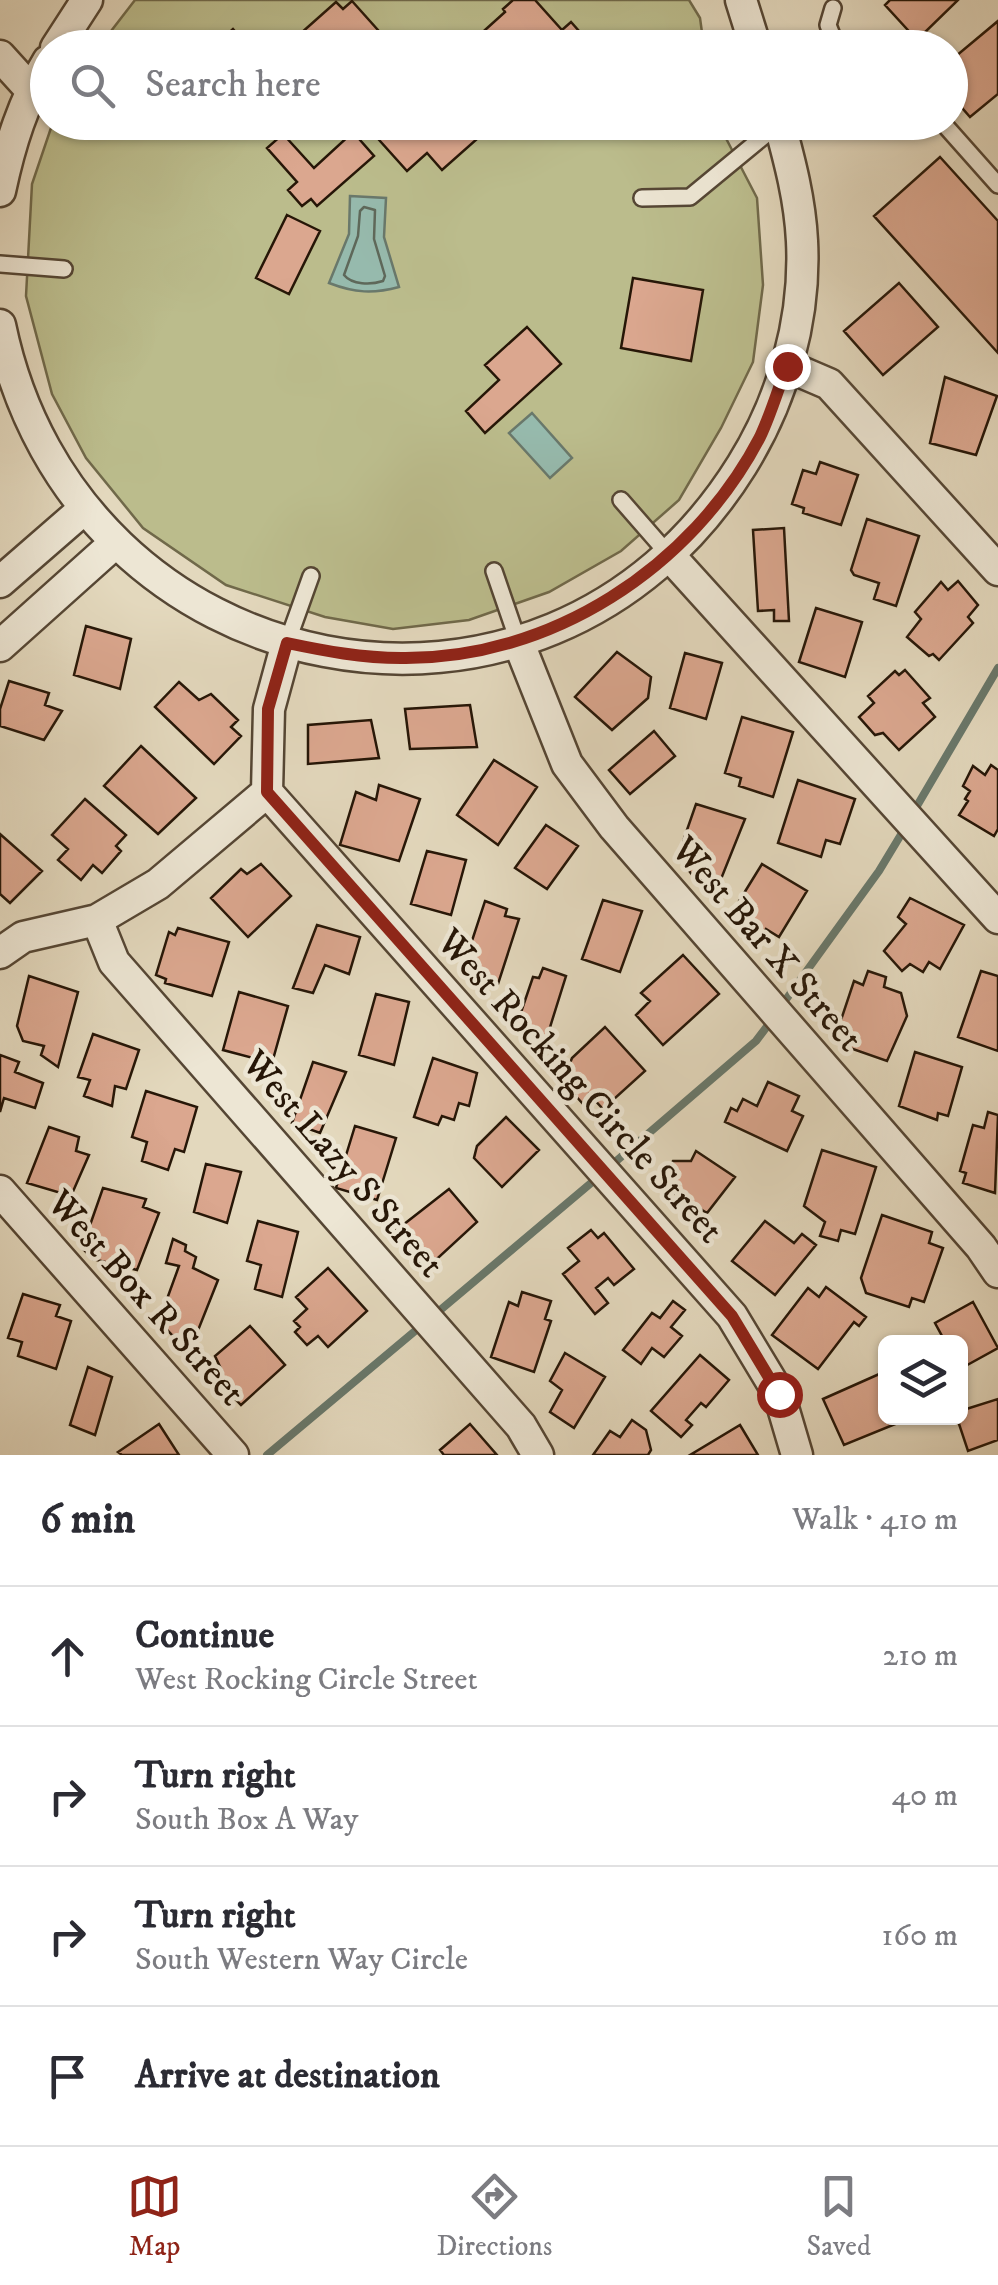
<!DOCTYPE html>
<html lang="en">
<head>
<meta charset="utf-8">
<style>
  :root { --surface:#fff; --page:#f7f7f7; --text:#2b2b33; --muted:#7c7c81; --line:#e1e1e2; --accent:#8f2418 }
  body { margin:0; font-family:"IM FELL DW Pica",serif; background:var(--page); color:var(--text) }
  .controls { position:absolute; right:30px; bottom:30px; display:grid; overflow:hidden; border-radius:15px; box-shadow:0 2px 8px #0004 }
  .controls button { width:90px; height:90px; display:grid; place-items:center; padding:0; border:0; border-bottom:2px solid var(--line); background:var(--surface); color:var(--text); font:50px sans-serif }
  .stop { position:absolute; width:30px; height:30px; margin:-22px; border:8px solid #8f2418; border-radius:50%; background:#fff }
  .stop.end { background:#8f2418; border-color:#fff; box-shadow:0 2px 10px #0008 }
  .list { margin:0; padding:0; list-style:none }
  h2 { display:flex; justify-content:space-between; align-items:center; height:130px; margin:0; padding:0 40px; font-size:42px }
  h2 small { font-size:32px; font-weight:400; color:var(--muted) }
  .list li { display:grid; grid-template-columns:65px 1fr auto; gap:30px; align-items:center; box-sizing:border-box; height:140px; padding:0 40px; border-top:2px solid var(--line) }
  .list b { display:block; font-size:38px; white-space:nowrap }
  .list p { margin:0; font-size:32px; white-space:nowrap; color:var(--muted) }
  .list em { font-size:32px; font-style:normal; color:var(--muted) }
  .icon { flex:none; width:55px; height:55px; fill:none; stroke:currentColor; stroke-width:2; stroke-linecap:round; stroke-linejoin:round }
  .map { position:relative; flex:none; width:998px; height:1455px; overflow:hidden }
  .search { position:absolute; background:var(--surface); box-shadow:0 2px 8px #0004; left:30px; right:30px; top:30px; height:110px; display:flex; align-items:center; gap:25px; box-sizing:border-box; padding:0 35px; border-radius:55px; color:var(--muted); font-size:38px }
  .sheet { height:690px; background:var(--surface) }
  nav { display:flex; justify-content:space-around; align-items:center; box-sizing:border-box; height:140px; border-top:2px solid var(--line); background:var(--surface); font-size:28px; color:var(--muted) }
  nav a { display:grid; justify-items:center; gap:5px }
  nav .on { color:var(--accent) }
  .map>svg:first-child { display:block }
  .green { fill:#bbbc8c; stroke:#70694a; stroke-width:2.5 }
  .water { fill:#96baad; stroke:#69786b; stroke-width:2.5 }
  .lines { fill:none; stroke-linecap:round; stroke-linejoin:round }
  .shore { stroke:#5e685a; stroke-width:2.5 }
  .stream { stroke:#69786b; stroke-width:8 }
  .building { fill:#dba78f; stroke:#261607; stroke-width:2.5 }
  .service-casing { stroke:#554634; stroke-width:20 }
  .minor-casing { stroke:#554634; stroke-width:35 }
  .service { stroke:#ede6d4; stroke-width:15 }
  .minor { stroke:#ede6d4; stroke-width:30 }
  .route { stroke:#8f2418; stroke-width:12 }
  .labels { text-anchor:middle; stroke-width:9; stroke-linejoin:round; paint-order:stroke }
  .street-label { font-size:38px; fill:#261607; stroke:#ede6d4 }
</style>
</head>
<body>
<div class="map">
<svg width="998" height="1455" viewBox="0 0 998 1455">
  <rect width="100%" height="100%" fill="#e3d8bd"/>
  <filter id="stains"><feTurbulence type="fractalNoise" baseFrequency=".002" numOctaves="4"/><feColorMatrix values="0 0 0 0 .2 0 0 0 0 .09 0 0 0 0 .02 0 0 0 .5 -.17"/></filter>
  <radialGradient id="worn" r=".72"><stop offset=".6" stop-color="#630" stop-opacity="0"/><stop offset="1" stop-color="#630" stop-opacity=".3"/></radialGradient>
  <path class="green" d="M135 0H689L700 18 704 47 98 48Z
    M53 122 718 123 757 198 763 285 753 362 721 428 679 500 621 551 549 592 469 620 393 629 325 617 226 585 143 528 86 458 52 394 26 296 32 184Z"/>
  <path class="water" d="M350 196 386 198 384 237 399 287C373 294 355 293 329 283L349 234Z
    M532 413 572 458 550 478 509 433Z"/>
  <g class="lines">
    <path class="shore" d="M364 207 375 210 374 239 385 276 383 281C371 285 352 285 344 275L358 236 360 211Z"/>
    <path class="stream" d="M914 811 998 668
      M782 1005 879 871 905 828
      M607 1169 756 1041 771 1021
      M432 1317 597 1178
      M267 1455 421 1326"/>
  </g>
  <path class="building" d="M513 0H535L562 30 571 22 594 48H563L553 37 542 48H465L505 12 503 9Z
    M890 0H958L917 40 885 5Z
    M352 1 394 48H295L291 42 336 2 343 9Z
    M998 21V94L970 117 950 94V61Z
    M233 29 250 48H212Z
    M363 122H478L469 131 477 139 442 170 427 153 407 171Z
    M353 132 374 156 317 206 311 199 302 206 288 190 297 182 267 148 283 134 314 168Z
    M940 157 998 221V353L874 216Z
    M287 215 320 231 289 294 256 278Z
    M633 278 703 290 691 361 621 348Z
    M899 283 938 327 883 375 844 331Z
    M527 327 561 364 485 433 466 411 499 380 485 365Z
    M945 377 997 396 976 455 930 443Z
    M820 462 858 475 841 525 803 513 804 508 792 504 803 470 816 474Z
    M867 519 919 536 896 606 874 599 879 583 854 575 851 570Z
    M784 528 789 621H774V610L758 611 753 530Z
    M958 581 978 605 968 617 973 623 939 660 933 654 929 656 907 637 921 619 915 612 941 582 948 590Z
    M816 608 862 622 845 677 799 662Z
    M86 626 131 639 120 689 74 675Z
    M617 652 651 677 648 698 612 730 575 697Z
    M685 653 722 663 706 719 670 708Z
    M905 670 930 698 923 703 935 717 899 750 883 733 875 735 859 717 874 703 868 696 895 671 899 675Z
    M9 681 49 693 45 705 62 711 44 740 0 726V709Z
    M179 682 199 700 211 694 238 720 231 727 241 736 214 764 155 707Z
    M470 705 477 747 410 749 405 709Z
    M742 717 793 732 773 797 739 786 741 778 725 773Z
    M371 720 379 758 308 764V725Z
    M654 731 675 756 630 794 609 770Z
    M141 746 196 798 158 834 104 786Z
    M494 760 537 787 498 845 457 815Z
    M991 765 998 770V829L994 836 959 815 968 801 965 799 970 791 963 786 973 766 985 775Z
    M798 780 855 799 840 844 826 840 821 857 778 843Z
    M379 785 420 799 399 861 340 845 356 792 376 800Z
    M85 799 126 835 116 846 121 851 102 873 93 865 81 880 58 860 68 849 52 835Z
    M696 804 745 819 719 884 693 876 683 863 686 852 680 850Z
    M546 825 578 846 547 889 515 868Z
    M0 834 42 871 10 903 0 894Z
    M427 851 466 860 451 915 411 904Z
    M261 864 291 896 248 937 211 898 241 869 247 874Z
    M762 864 807 891 779 937 766 929 760 940 732 923 738 913 733 911Z
    M910 898 964 925 940 969 929 962 923 972 910 964 902 971 884 951 906 924 898 917Z
    M603 900 642 911 620 972 582 959Z
    M485 901 507 909 505 916 519 919 498 984 470 976 474 964 465 962Z
    M317 925 360 937 349 974 325 965 313 993 293 988Z
    M178 928 229 942 212 996 165 983 166 979 156 975 169 932 175 935Z
    M683 955 719 994 663 1045 636 1015 650 1001 641 993Z
    M543 968 566 976 546 1040 516 1027 533 977 539 978Z
    M868 971 886 977 884 987 901 993 907 1016 887 1061 847 1047 838 1029 854 981 863 985Z
    M981 971 998 976V1051L958 1037Z
    M29 976 78 992 58 1067 41 1055 44 1046 23 1041 17 1026Z
    M239 992 288 1006 272 1063 223 1050Z
    M376 994 409 1002 394 1065 359 1055Z
    M605 1027 645 1071 603 1109 589 1094 583 1104 565 1084 574 1080 567 1071 572 1058Z
    M93 1034 139 1050 126 1089 115 1086 112 1106 84 1096 90 1080 78 1077Z
    M915 1052 962 1067 948 1116 938 1113 937 1120 899 1106Z
    M0 1055 19 1062 15 1072 43 1083 35 1108 4 1098 0 1112Z
    M433 1058 477 1073 469 1106 459 1103 454 1120 442 1116 438 1125 414 1117Z
    M313 1062 346 1072 320 1133 292 1123Z
    M768 1082 799 1096 792 1111 803 1116 787 1151 725 1122 731 1108 737 1111 743 1099 757 1106Z
    M146 1091 197 1107 184 1152 175 1149 168 1170 142 1161 147 1142 132 1137Z
    M988 1112 998 1115 995 1193 963 1183 966 1173 960 1171 973 1125 984 1128Z
    M506 1117 539 1150 502 1187 474 1158 477 1146Z
    M355 1126 396 1138 377 1200 336 1188Z
    M49 1127 79 1137 76 1151 89 1155 71 1196 27 1183Z
    M822 1150 876 1167 855 1234 841 1230 838 1241 820 1236 825 1222 804 1206Z
    M696 1151 735 1177 707 1213 658 1183 673 1161H691Z
    M206 1164 241 1172 227 1223 194 1212Z
    M103 1188 146 1199 143 1207 159 1213 137 1270 93 1259 82 1248Z
    M449 1189 477 1222 426 1269 394 1232Z
    M882 1215 932 1232 929 1243 943 1248 924 1302 912 1298 909 1307 866 1293 861 1278Z
    M258 1221 298 1232 282 1297 255 1289 261 1265 247 1261Z
    M765 1221 794 1243 802 1234 816 1245 775 1295 732 1261Z
    M591 1230 598 1238 604 1233 634 1269 614 1285 608 1278 596 1288 608 1303 595 1314 563 1274 579 1261 568 1248Z
    M173 1239 186 1245 185 1251 196 1257 193 1268 218 1280 193 1343 172 1335 159 1321 179 1266 166 1263Z
    M328 1268 367 1311 328 1347 318 1336 307 1345 295 1332 300 1327 294 1321 307 1309 296 1297Z
    M826 1287 866 1317 859 1326 854 1322 818 1369 772 1335 808 1288 819 1297Z
    M522 1292 551 1301 545 1319 551 1321 534 1372 491 1357 509 1302 518 1306Z
    M23 1294 60 1305 56 1316 71 1321 56 1369 18 1356 22 1342 8 1338Z
    M673 1301 685 1310 671 1327 682 1336 664 1357 652 1348 641 1364 623 1350 652 1313 660 1318Z
    M973 1302 998 1348 960 1369V1342H930L942 1336 935 1323Z
    M250 1326 285 1365 241 1405 215 1378 222 1371 215 1356Z
    M565 1353 605 1377 574 1428 550 1412 562 1390 550 1381Z
    M700 1355 729 1380 706 1407 701 1403 686 1420 692 1425 681 1437 651 1411Z
    M88 1367 112 1377 95 1435 70 1425Z
    M886 1371V1418H910L844 1445 823 1399Z
    M998 1399V1440L968 1451 957 1418H960V1411Z
    M632 1420 646 1430 651 1450 648 1455H593L610 1431 620 1437Z
    M159 1424 179 1455H122L118 1452Z
    M470 1424 497 1455H444L440 1450Z
    M740 1425 758 1455H690Z"/>
  <g class="lines">
    <g class="service-casing">
      <path id="service" d="M833 8 828 25 837 48
        M81 122 92 130
        M942 122 998 185
        M642 198 690 197 781 122
        M0 264 64 269
        M621 500 669 555
        M494 571 518 641
        M287 643 311 576"/>
    </g>
    <g class="minor-casing">
      <path id="minor" d="M741 0 756 48
        M56 48 87 0
        M0 56 30 89
        M0 191C10 144 23 102 48 61
        M0 325C75 689 544 784 742 465 783 399 806 319 802 241 800 200 790 162 779 122
        M787 366 829 384 998 570
        M669 555 998 918
        M0 582 84 509
        M518 641 567 764 614 827 981 1247 998 1272
        M0 646 115 543
        M267 792 732 1316 779 1394 797 1455
        M97 920 114 962 521 1426 538 1455
        M0 953 23 937 97 920 158 884 267 792 269 709 287 643
        M0 1191 233 1455"/>
    </g>
    <use href="#service" class="service"/>
    <use href="#minor" class="minor"/>
  </g>
  <g class="lines">
    <path class="route" d="M779 1394 732 1316 267 792 268 709 287 643C325 651 362 658 401 658 550 660 692 568 760 437 771 414 778 389 787 366"/>
  </g>
  <g class="labels">
    <g class="street-label">
      <text transform="translate(768 943) rotate(49)" y="13">West Bar X Street</text>
      <text transform="translate(581 1085) rotate(48)" y="13">West Rocking Circle Street</text>
      <text transform="translate(344 1163) rotate(49)" y="13">West Lazy S Street</text>
      <text transform="translate(147 1297) rotate(48)" y="13">West Box R Street</text>
    </g>
  </g>
  <rect width="100%" height="100%" filter="url(#stains)"/>
  <rect width="100%" height="100%" fill="url(#worn)"/>
</svg>
<div class="controls">
<button><svg class="icon" aria-label="layers" viewBox="0 0 24 24"><path d="M12 4l9 5-9 5-9-5zM3 14l9 5 9-5"/></svg></button>
</div>
<div class="stop" style="left:779px;top:1394px"></div>
<div class="stop end" style="left:787px;top:366px"></div>
<div class="search"><svg class="icon" aria-label="search" viewBox="0 0 24 24"><circle cx="10" cy="10" r="6"/><path d="M15 15l6 6"/></svg>Search here</div>
</div>
<section class="sheet">
<h2>6 min<small>Walk · 410 m</small></h2>
<ul class="list">
<li><svg class="icon" aria-label="ahead" viewBox="0 0 24 24"><path d="M12 20V5M6 11l6-6 6 6"/></svg><div><b>Continue</b><p>West Rocking Circle Street</p></div><em>210 m</em></li>
<li><svg class="icon" aria-label="right" viewBox="0 0 24 24"><path d="M7 20v-9h11M14 6l5 5-5 5"/></svg><div><b>Turn right</b><p>South Box A Way</p></div><em>40 m</em></li>
<li><svg class="icon" aria-label="right" viewBox="0 0 24 24"><path d="M7 20v-9h11M14 6l5 5-5 5"/></svg><div><b>Turn right</b><p>South Western Way Circle</p></div><em>160 m</em></li>
<li><svg class="icon" aria-label="arrive" viewBox="0 0 24 24"><path d="M6 21V4h12l-3 4 3 4H6"/></svg><div><b>Arrive at destination</b></div></li>
</ul>
</section>
<nav>
<a class="on"><svg class="icon" aria-label="map" viewBox="0 0 24 24"><path d="M3 6l6-2 6 2 6-2v14l-6 2-6-2-6 2zM9 4v14M15 6v14"/></svg>Map</a>
<a><svg class="icon" aria-label="directions" viewBox="0 0 24 24"><path d="M12 3l9 9-9 9-9-9zM9 14v-3h6M13 9l2 2-2 2"/></svg>Directions</a>
<a><svg class="icon" aria-label="saved" viewBox="0 0 24 24"><path d="M7 4h10v16l-5-4-5 4z"/></svg>Saved</a>
</nav>
</body>
</html>
